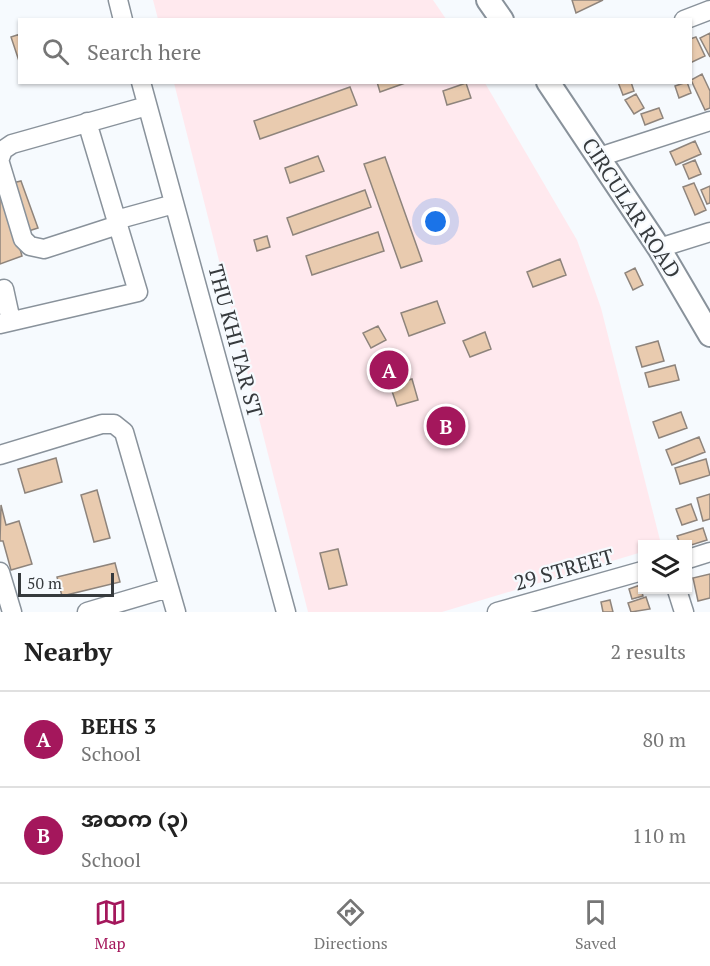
<!DOCTYPE html>
<html lang="en">
<head>
<meta charset="utf-8">
<style>
  :root { --surface:#fff; --page:#f2f2f2; --text:#222; --muted:#767676; --line:#e0e0e0; --accent:#a4175c }
  body { margin:0; font-family:"PT Serif","Noto Sans Myanmar",serif; background:var(--page); color:var(--text) }
  .controls { position:absolute; right:18px; bottom:18px; display:grid; overflow:hidden; border-radius:0px; box-shadow:0 2px 4px #0004 }
  .controls button { width:54px; height:54px; display:grid; place-items:center; padding:0; border:0; border-bottom:2px solid var(--line); background:var(--surface); color:var(--text); font:30px sans-serif }
  .scale { position:absolute; left:18px; bottom:15px; width:96px; box-sizing:border-box; padding-left:6px; border:3px solid #363a3d; border-top:0; font-size:16px; line-height:21px; white-space:nowrap; color:#363a3d; -webkit-text-stroke:4px #f6fafe; paint-order:stroke }
  .you { position:absolute; left:436px; top:222px; width:21px; height:21px; margin:-15px; border:4px solid #fff; border-radius:50%; background:#1a73e8; box-shadow:0 0 0 9px #1a73e833 }
  .badge { display:grid; place-items:center; width:39px; height:39px; border-radius:50%; background:var(--accent); color:#fff; font-size:20px; font-weight:700 }
  .pin { position:absolute; translate:-50% -50%; border:3px solid #fff; box-shadow:0 2px 6px #0006 }
  .list { margin:0; padding:0; list-style:none }
  h2 { display:flex; justify-content:space-between; align-items:center; height:78px; margin:0; padding:0 24px; font-size:26px }
  h2 small { font-size:20px; font-weight:400; color:var(--muted) }
  .list li { display:grid; grid-template-columns:39px 1fr auto; gap:18px; align-items:center; box-sizing:border-box; height:96px; padding:0 24px; border-top:2px solid var(--line) }
  .list b { display:block; font-size:22px; white-space:nowrap }
  .list p { margin:0; font-size:20px; white-space:nowrap; color:var(--muted) }
  .list em { font-size:20px; font-style:normal; color:var(--muted) }
  .icon { flex:none; width:33px; height:33px; fill:none; stroke:currentColor; stroke-width:2; stroke-linecap:round; stroke-linejoin:round }
  .map { position:relative; flex:none; width:710px; height:612px; overflow:hidden }
  .search { position:absolute; background:var(--surface); box-shadow:0 2px 4px #0004; left:18px; right:18px; top:18px; height:66px; display:flex; align-items:center; gap:15px; box-sizing:border-box; padding:0 21px; border-radius:0px; color:var(--muted); font-size:22px }
  .sheet { height:270px; background:var(--surface) }
  nav { display:flex; justify-content:space-around; align-items:center; box-sizing:border-box; height:84px; border-top:2px solid var(--line); background:var(--surface); font-size:16px; color:var(--muted) }
  nav a { display:grid; justify-items:center; gap:3px }
  nav .on { color:var(--accent) }
  .map>svg:first-child { display:block }
  .education { fill:#ffe9ee }
  .building { fill:#e9cbaf; stroke:#8e847c; stroke-width:1.5 }
  .lines { fill:none; stroke-linecap:round; stroke-linejoin:round }
  .minor-casing { stroke:#89929b; stroke-width:21 }
  .major-casing { stroke:#89929b; stroke-width:26 }
  .minor { stroke:#fff; stroke-width:18 }
  .major { stroke:#fff; stroke-width:22 }
  .labels { text-anchor:middle; stroke-width:4.5; stroke-linejoin:round; paint-order:stroke }
  .street-label { font-size:21px; fill:#363a3d; stroke:#f6fafe }
</style>
</head>
<body>
<div class="map">
<svg width="710" height="612" viewBox="0 0 710 612">
  <rect width="100%" height="100%" fill="#f6fafe"/>
  <path class="education" d="M153 0H433L446 19H158Z
    M174 83H485L577 240 601 308 661 544H642V552L442 612H308Z"/>
  <path class="building" d="M572 0H603L576 13Z
    M710 33V57L700 38Z
    M20 34V64L11 37Z
    M696 37 705 56 690 63V39Z
    M702 74 710 91V108L705 110 691 80Z
    M377 82H408L380 92Z
    M618 82H631L634 91 623 95Z
    M687 82 691 93 679 98 675 86Z
    M466 83 471 98 447 105 443 91Z
    M350 87 357 105 260 139 254 121Z
    M636 94 644 108 634 114 625 100Z
    M659 108 663 118 645 125 641 114Z
    M695 141 701 154 676 165 670 152Z
    M318 156 324 171 290 183 285 168Z
    M385 157 422 261 401 268 364 164Z
    M695 160 701 174 689 179 683 165Z
    M21 181 38 228 16 235 22 256 0 264V186Z
    M694 183 706 210 695 215 683 187Z
    M710 186V203L707 204 701 190Z
    M365 190 371 207 293 235 287 218Z
    M378 232 384 251 312 275 306 256Z
    M267 236 270 247 257 251 254 240Z
    M560 259 566 275 533 287 527 272Z
    M635 268 643 285 633 290 625 273Z
    M437 301 445 323 409 336 401 313Z
    M378 326 386 340 371 348 363 333Z
    M485 332 491 349 470 357 463 341Z
    M658 341 664 361 642 367 636 347Z
    M675 365 679 380 649 387 645 373Z
    M412 379 418 400 397 406 390 385Z
    M681 412 687 428 659 438 653 422Z
    M699 437 705 452 672 465 666 450Z
    M56 458 62 482 25 493 18 469Z
    M706 459 710 475 680 484 675 468Z
    M97 490 110 538 94 542 81 495Z
    M710 494V519L703 521 697 498Z
    M691 504 697 520 682 525 676 509Z
    M1 505 6 525 19 521 32 564 11 570 3 541H0Z
    M703 528 707 540 688 546 680 544 677 536Z
    M338 549 347 585 329 589 320 553Z
    M115 563 120 582 62 596 57 577Z
    M710 574V598L698 601 693 578Z
    M640 585 643 596 632 599 629 589Z
    M646 597 650 609 631 612 628 603Z
    M610 600 613 612H603L601 602Z"/>
  <g class="lines">
    <g class="minor-casing">
      <path id="minor" d="M118 0 123 20
        M684 20 710 10
        M141 82 286 612
        M599 157 710 121
        M0 158 3 150 12 144 147 106
        M0 163 23 239 30 246 44 249 118 225
        M116 220 174 204
        M659 248 710 232
        M4 289 11 321
        M0 324 138 292 87 122
        M0 455 102 424H114L124 432 176 612
        M688 559 710 552
        M0 572 12 612
        M677 590 684 612
        M87 612 168 588
        M497 612 642 571"/>
    </g>
    <g class="major-casing">
      <path id="major" d="M488 0 502 20
        M548 82 659 248 710 335"/>
    </g>
    <use href="#minor" class="minor"/>
    <use href="#major" class="major"/>
  </g>
  <g class="labels">
    <g class="street-label">
      <text transform="translate(631 208) rotate(57)" y="7">CIRCULAR ROAD</text>
      <text transform="translate(235 341) rotate(75)" y="7">THU KHI TAR ST</text>
      <text transform="translate(564 570) rotate(-16)" y="7">29 STREET</text>
    </g>
  </g>
</svg>
<div class="controls">
<button><svg class="icon" aria-label="layers" viewBox="0 0 24 24"><path d="M12 4l9 5-9 5-9-5zM3 14l9 5 9-5"/></svg></button>
</div>
<div class="scale">50 m</div>
<div class="you"></div>
<div class="pin badge" style="left:389px;top:370px">A</div>
<div class="pin badge" style="left:446px;top:426px">B</div>
<div class="search"><svg class="icon" aria-label="search" viewBox="0 0 24 24"><circle cx="10" cy="10" r="6"/><path d="M15 15l6 6"/></svg>Search here</div>
</div>
<section class="sheet">
<h2>Nearby<small>2 results</small></h2>
<ul class="list">
<li><span class="badge">A</span><div><b>BEHS 3</b><p>School</p></div><em>80 m</em></li>
<li><span class="badge">B</span><div><b>အထက (၃)</b><p>School</p></div><em>110 m</em></li>
</ul>
</section>
<nav>
<a class="on"><svg class="icon" aria-label="map" viewBox="0 0 24 24"><path d="M3 6l6-2 6 2 6-2v14l-6 2-6-2-6 2zM9 4v14M15 6v14"/></svg>Map</a>
<a><svg class="icon" aria-label="directions" viewBox="0 0 24 24"><path d="M12 3l9 9-9 9-9-9zM9 14v-3h6M13 9l2 2-2 2"/></svg>Directions</a>
<a><svg class="icon" aria-label="saved" viewBox="0 0 24 24"><path d="M7 4h10v16l-5-4-5 4z"/></svg>Saved</a>
</nav>
</body>
</html>
